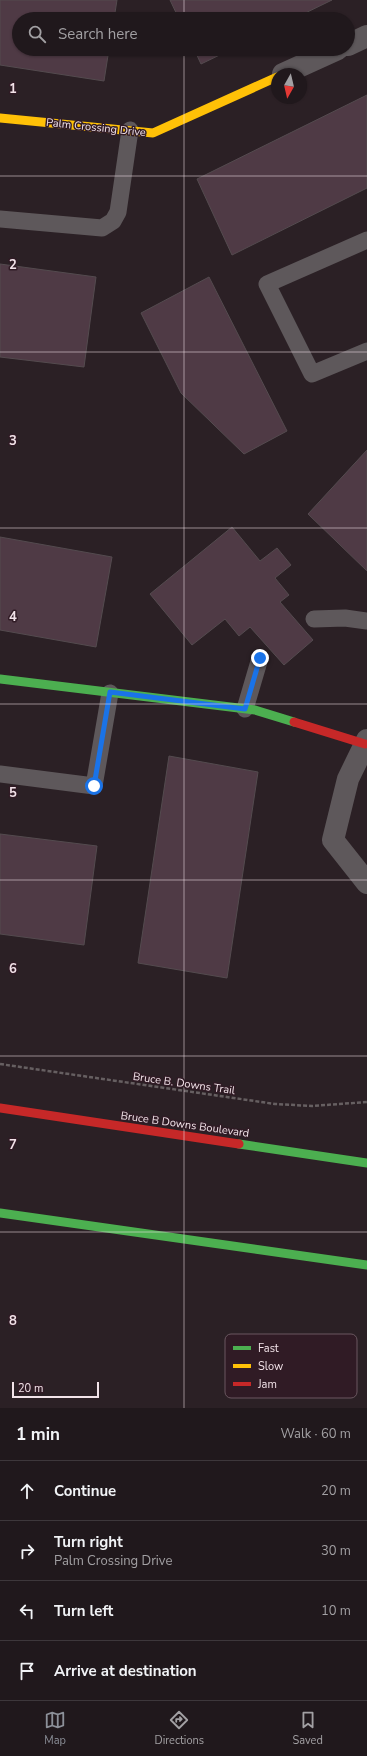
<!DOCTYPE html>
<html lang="en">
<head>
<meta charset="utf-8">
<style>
  :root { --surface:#20181c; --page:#282125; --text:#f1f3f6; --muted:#a2a0a3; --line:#3d373b; --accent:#8c9099 }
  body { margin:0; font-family:"Nunito Sans",sans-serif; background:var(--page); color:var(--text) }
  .compass { position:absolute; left:271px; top:68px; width:36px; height:36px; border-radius:50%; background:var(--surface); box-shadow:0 1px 3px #0004; rotate:188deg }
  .scale { position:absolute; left:12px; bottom:10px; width:87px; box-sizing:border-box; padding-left:4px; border:2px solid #f2e3e9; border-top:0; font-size:11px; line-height:14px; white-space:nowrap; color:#f2e3e9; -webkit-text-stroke:3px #301b25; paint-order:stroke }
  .stop { position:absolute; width:12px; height:12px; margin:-9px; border:3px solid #1a73e8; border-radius:50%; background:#fff }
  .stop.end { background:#1a73e8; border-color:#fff; box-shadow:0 1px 4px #0008 }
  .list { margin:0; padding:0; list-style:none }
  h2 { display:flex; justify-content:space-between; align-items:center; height:52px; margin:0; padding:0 16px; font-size:17px }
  h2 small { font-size:13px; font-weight:400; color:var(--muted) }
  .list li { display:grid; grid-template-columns:26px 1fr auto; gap:12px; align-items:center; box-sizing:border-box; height:60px; padding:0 16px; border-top:1px solid var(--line) }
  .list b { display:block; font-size:15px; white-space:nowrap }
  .list p { margin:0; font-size:13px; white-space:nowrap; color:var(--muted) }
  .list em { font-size:13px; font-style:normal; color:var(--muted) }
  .icon { flex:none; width:22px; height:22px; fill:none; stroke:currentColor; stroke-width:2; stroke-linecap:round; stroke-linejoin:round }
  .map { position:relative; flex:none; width:367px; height:1408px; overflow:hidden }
  .search { position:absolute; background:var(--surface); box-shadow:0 1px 3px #0004; left:12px; right:12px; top:12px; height:44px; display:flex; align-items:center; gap:10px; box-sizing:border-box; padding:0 14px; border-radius:22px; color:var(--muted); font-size:15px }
  .sheet { height:292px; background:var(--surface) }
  nav { display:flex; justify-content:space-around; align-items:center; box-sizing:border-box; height:56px; border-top:1px solid var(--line); background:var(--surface); font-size:11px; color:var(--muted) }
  nav a { display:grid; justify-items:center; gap:2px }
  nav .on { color:var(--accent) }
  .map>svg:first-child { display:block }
  .building { fill:#4f3a45; stroke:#544b4f }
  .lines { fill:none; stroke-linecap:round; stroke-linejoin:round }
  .path { stroke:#665f61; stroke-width:2.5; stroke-dasharray:4 2; stroke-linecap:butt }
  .lane { stroke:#5e585b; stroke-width:17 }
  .street { stroke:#5e585b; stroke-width:22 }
  .fast { stroke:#4caf50; stroke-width:9 }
  .slow { stroke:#ffc107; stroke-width:9 }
  .jam { stroke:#c62828; stroke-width:9 }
  .route { stroke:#1a73e8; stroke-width:5 }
  .grid { fill:none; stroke:#f2e3e9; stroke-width:1; stroke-opacity:0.55 }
  .labels { text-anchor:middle; stroke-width:3; stroke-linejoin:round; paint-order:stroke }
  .street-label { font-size:11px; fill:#f2e3e9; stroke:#301b25 }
  .key { fill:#301b25; stroke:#6a5760; stroke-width:1 }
  .key-label { font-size:11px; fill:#f2e3e9 }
  .grid-label { font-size:13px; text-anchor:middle; font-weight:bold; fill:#f2e3e9; stroke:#301b25; stroke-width:3; stroke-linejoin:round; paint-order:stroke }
</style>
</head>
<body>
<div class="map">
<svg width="367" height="1408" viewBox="0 0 367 1408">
  <rect width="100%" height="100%" fill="#2b2025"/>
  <path class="building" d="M0 0H117L114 19H19V49H109L104 81 0 65Z
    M170 0H332L293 19H179Z
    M194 49H232L201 64Z
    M367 95V188L232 255 197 179Z
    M0 264 96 277 84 367 0 357Z
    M209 277 287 431 244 454 181 393 141 313Z
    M367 450V571L308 514Z
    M232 527 260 561 277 548 291 565 275 578 289 595 280 602 313 640 284 665 250 627 239 636 225 619 192 645 150 594Z
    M0 537 112 557 96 647 0 630Z
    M169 756 258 772 227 978 138 963Z
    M0 834 97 846 84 945 0 934Z"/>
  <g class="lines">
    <path class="path" d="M0 1064 275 1104 312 1106 367 1102"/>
    <path class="lane" d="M0 219 102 228 113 221 118 212 130 130
      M367 240 267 284 312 374 367 351
      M314 619 345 618 367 621
      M245 709 260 658
      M0 774 94 786 110 693"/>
    <path class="street" d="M348 45 367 36
      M283 74 338 49
      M367 740 348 779 333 840 367 883"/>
    <path class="fast" d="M0 679 255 710 294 722
      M239 1144 367 1163
      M0 1213 367 1265"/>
    <path class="slow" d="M0 118 153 133 277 77"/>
    <path class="jam" d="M294 722 365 744
      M0 1108 239 1144"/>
  </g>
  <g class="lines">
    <path class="route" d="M94 786 110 692 245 709 260 658"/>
  </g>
  <path class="grid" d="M184 0V19M184 49V1408M0 176H367M0 352H367M0 528H367M0 704H367M0 880H367M0 1056H367M0 1232H367"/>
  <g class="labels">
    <g class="street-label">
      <text transform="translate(96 127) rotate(6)" y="4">Palm Crossing Drive</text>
      <text transform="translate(184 1083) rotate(8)" y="4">Bruce B. Downs Trail</text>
      <text transform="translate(185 1124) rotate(8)" y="4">Bruce B Downs Boulevard</text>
    </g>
  </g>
  <rect x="225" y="1334" width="132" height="64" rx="6" class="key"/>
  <rect x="233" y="1346" width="18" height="4" fill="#4caf50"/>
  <rect x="233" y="1364" width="18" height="4" fill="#ffc107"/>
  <rect x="233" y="1382" width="18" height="4" fill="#c62828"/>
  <g class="key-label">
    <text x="258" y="1352">Fast</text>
    <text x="258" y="1370">Slow</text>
    <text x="258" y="1388">Jam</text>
  </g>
  <g class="grid-label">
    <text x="13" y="93">1</text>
    <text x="13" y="269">2</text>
    <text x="13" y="445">3</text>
    <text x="13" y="621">4</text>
    <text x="13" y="797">5</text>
    <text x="13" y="973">6</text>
    <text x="13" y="1149">7</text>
    <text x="13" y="1325">8</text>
  </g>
</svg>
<svg class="compass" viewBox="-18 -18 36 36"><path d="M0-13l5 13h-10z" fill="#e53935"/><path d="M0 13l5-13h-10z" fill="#a2a0a3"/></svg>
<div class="scale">20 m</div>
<div class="stop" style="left:94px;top:786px"></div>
<div class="stop end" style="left:260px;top:658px"></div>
<div class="search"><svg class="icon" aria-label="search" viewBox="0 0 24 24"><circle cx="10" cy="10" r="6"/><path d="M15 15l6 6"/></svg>Search here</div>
</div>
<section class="sheet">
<h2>1 min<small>Walk · 60 m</small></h2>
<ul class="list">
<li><svg class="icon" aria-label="ahead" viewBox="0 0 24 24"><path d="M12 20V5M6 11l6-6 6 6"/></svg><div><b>Continue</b></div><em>20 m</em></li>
<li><svg class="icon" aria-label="right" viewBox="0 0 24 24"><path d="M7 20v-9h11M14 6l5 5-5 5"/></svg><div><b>Turn right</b><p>Palm Crossing Drive</p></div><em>30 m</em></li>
<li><svg class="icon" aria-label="left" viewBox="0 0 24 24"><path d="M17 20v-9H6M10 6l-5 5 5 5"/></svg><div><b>Turn left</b></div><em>10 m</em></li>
<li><svg class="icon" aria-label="arrive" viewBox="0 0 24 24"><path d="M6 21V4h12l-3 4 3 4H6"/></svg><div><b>Arrive at destination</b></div></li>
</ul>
</section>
<nav>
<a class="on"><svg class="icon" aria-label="map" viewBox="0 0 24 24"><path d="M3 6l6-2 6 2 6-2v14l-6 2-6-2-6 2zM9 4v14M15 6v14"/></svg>Map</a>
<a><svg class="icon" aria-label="directions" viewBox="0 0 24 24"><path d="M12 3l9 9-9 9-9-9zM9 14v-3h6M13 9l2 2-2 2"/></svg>Directions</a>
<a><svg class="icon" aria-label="saved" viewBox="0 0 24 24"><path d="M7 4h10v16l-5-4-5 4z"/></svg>Saved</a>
</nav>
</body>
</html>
